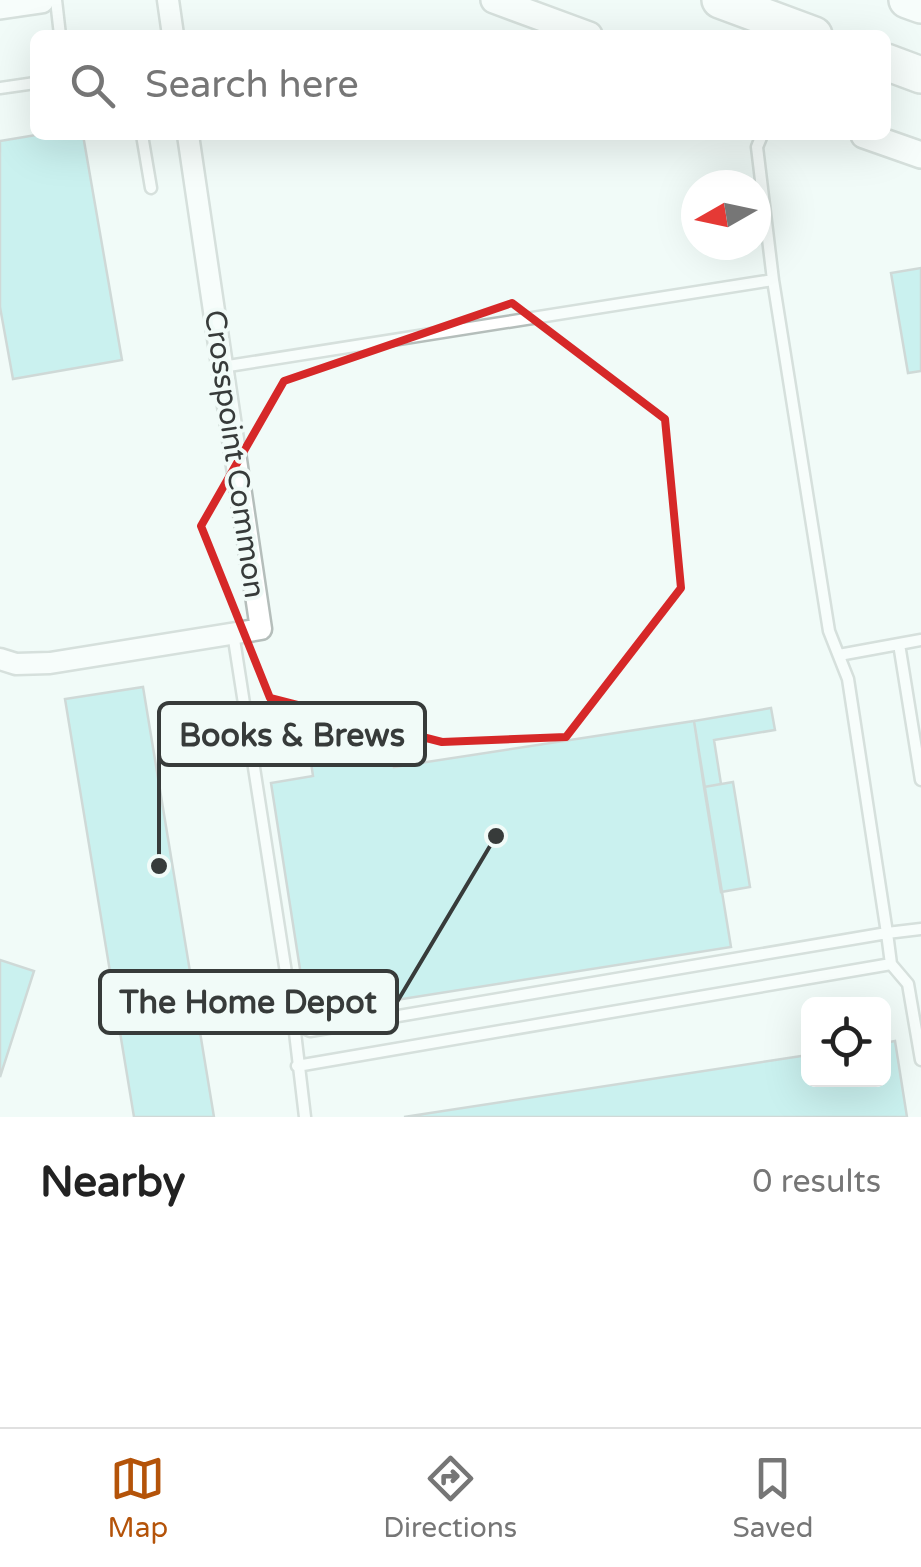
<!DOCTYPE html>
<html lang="en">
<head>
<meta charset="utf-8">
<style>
  :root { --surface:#fff; --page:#f2f2f2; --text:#222; --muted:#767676; --line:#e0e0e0; --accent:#b45309 }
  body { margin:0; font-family:"Varela Round",sans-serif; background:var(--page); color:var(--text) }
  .controls { position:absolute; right:30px; bottom:30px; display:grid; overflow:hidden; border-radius:15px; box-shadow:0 10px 40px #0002 }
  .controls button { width:90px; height:90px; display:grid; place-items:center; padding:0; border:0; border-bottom:2px solid var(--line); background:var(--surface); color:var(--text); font:50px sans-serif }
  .compass { position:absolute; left:681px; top:170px; width:90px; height:90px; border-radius:50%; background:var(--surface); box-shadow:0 10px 40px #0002; rotate:261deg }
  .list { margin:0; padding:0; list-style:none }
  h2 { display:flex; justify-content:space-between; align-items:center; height:130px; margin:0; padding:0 40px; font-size:42px }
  h2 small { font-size:32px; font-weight:400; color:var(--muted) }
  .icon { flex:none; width:55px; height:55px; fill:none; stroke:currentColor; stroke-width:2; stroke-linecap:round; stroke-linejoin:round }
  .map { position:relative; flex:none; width:921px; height:1117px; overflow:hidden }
  .search { position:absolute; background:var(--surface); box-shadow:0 10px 40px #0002; left:30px; right:30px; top:30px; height:110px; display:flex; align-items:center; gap:25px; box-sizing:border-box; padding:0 35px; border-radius:15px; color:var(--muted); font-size:38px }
  .sheet { height:310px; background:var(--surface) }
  nav { display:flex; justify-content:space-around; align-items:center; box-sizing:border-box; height:140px; border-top:2px solid var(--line); background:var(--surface); font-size:28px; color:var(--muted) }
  nav a { display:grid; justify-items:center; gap:5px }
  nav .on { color:var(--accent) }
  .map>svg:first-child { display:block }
  .building { fill:#9ce5e5; stroke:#a6b0b0; stroke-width:2.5 }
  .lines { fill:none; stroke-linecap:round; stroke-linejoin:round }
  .service-casing { stroke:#b5bebb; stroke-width:15 }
  .minor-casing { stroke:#b5bebb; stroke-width:25 }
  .tertiary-casing { stroke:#b5bebb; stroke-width:30 }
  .motorway-casing { stroke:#b5bebb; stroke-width:40 }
  .service { stroke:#fff; stroke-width:10 }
  .minor { stroke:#fff; stroke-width:20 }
  .tertiary { stroke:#fff; stroke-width:25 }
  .motorway { stroke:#fff; stroke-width:35 }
  .marked { fill:none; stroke:#d62828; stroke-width:8; stroke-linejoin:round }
  .labels { text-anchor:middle; stroke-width:8; stroke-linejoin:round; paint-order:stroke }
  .street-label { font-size:30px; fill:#373b3a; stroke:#f1fbf8 }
  .leader { fill:none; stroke:#373b3a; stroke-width:4 }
  .callout-dot { fill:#373b3a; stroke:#f1fbf8; stroke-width:4 }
  .callout { fill:#f1fbf8; stroke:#373b3a; stroke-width:4 }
  .callout-label { font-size:32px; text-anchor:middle; font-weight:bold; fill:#373b3a }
</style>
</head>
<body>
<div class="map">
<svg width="921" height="1117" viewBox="0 0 921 1117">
  <rect width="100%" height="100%" fill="#f1fbf8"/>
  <path class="building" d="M36 135H83L122 360 13 379 0 307V141Z
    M921 268V371L908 373 891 273Z
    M143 687 214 1117H134L65 699Z
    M771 708 775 730 714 740 721 784 704 787 694 721Z
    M386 716 394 767 694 721 731 947 307 1014 271 783 313 776 306 729Z
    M733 782 750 887 721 892 704 787Z
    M0 960 34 971 0 1077Z
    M895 1041 907 1117H404L808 1055V1080H884V1043Z"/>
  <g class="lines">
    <g class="service-casing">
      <path id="service" d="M56 0 60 35
        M0 88 35 83
        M142 135 151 188
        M222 367 773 280
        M233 633 294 1024 310 1031 887 933 848 679 829 631 773 280 757 147 762 135
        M899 644 921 640
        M839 655 899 644 921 780
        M891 964 908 984 921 1060
        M294 1024 305 1117
        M297 1066 891 964 887 933 921 929"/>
    </g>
    <g class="minor-casing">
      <path id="minor" d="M168 0 173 35
        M0 659 16 664 50 663 261 629 188 135"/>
    </g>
    <g class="tertiary-casing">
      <path id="tertiary" d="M494 0 589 35
        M0 6 41 0
        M864 135 921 155"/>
    </g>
    <g class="motorway-casing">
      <path id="motorway" d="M720 0 814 35
        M907 0 921 5
        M886 62 921 75"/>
    </g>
    <use href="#service" class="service"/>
    <use href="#minor" class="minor"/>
    <use href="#tertiary" class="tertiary"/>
    <use href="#motorway" class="motorway"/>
  </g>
  <path d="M0 0H921V1117H0ZM512 303 665 419 681 588 566 737 442 742 270 698 201 526 284 381Z" fill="#f1fbf8" fill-opacity=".55" fill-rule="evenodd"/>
  <path class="marked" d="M512 303 665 419 681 588 566 737 442 742 270 698 201 526 284 381Z"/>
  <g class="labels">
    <g class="street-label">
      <text transform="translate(235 454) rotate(82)" y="10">Crosspoint Common</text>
    </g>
  </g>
  <path class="leader" d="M159 866L159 734M496 836L397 1002"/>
  <g class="callout-dot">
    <circle cx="159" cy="866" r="10"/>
    <circle cx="496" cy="836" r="10"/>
  </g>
  <g class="callout">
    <rect x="159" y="703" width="266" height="62" rx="10"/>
    <rect x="100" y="971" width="297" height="62" rx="10"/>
  </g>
  <g class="callout-label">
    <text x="292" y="746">Books &amp; Brews</text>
    <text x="248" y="1013">The Home Depot</text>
  </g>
</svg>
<div class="controls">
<button><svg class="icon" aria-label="locate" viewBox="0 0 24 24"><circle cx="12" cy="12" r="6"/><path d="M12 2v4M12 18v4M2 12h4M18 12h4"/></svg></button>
</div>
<svg class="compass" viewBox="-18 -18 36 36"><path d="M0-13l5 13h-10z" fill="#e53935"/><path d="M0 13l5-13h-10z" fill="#767676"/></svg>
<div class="search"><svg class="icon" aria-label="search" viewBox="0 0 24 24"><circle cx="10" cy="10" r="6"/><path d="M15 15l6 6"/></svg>Search here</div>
</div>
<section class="sheet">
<h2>Nearby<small>0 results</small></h2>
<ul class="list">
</ul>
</section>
<nav>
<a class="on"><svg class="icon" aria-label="map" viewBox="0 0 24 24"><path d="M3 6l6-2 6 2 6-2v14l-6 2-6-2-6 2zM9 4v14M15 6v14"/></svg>Map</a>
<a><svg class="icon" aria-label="directions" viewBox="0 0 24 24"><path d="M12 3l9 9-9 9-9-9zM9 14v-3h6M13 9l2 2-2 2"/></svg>Directions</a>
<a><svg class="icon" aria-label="saved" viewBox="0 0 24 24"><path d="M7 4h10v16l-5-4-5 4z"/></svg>Saved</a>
</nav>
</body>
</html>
